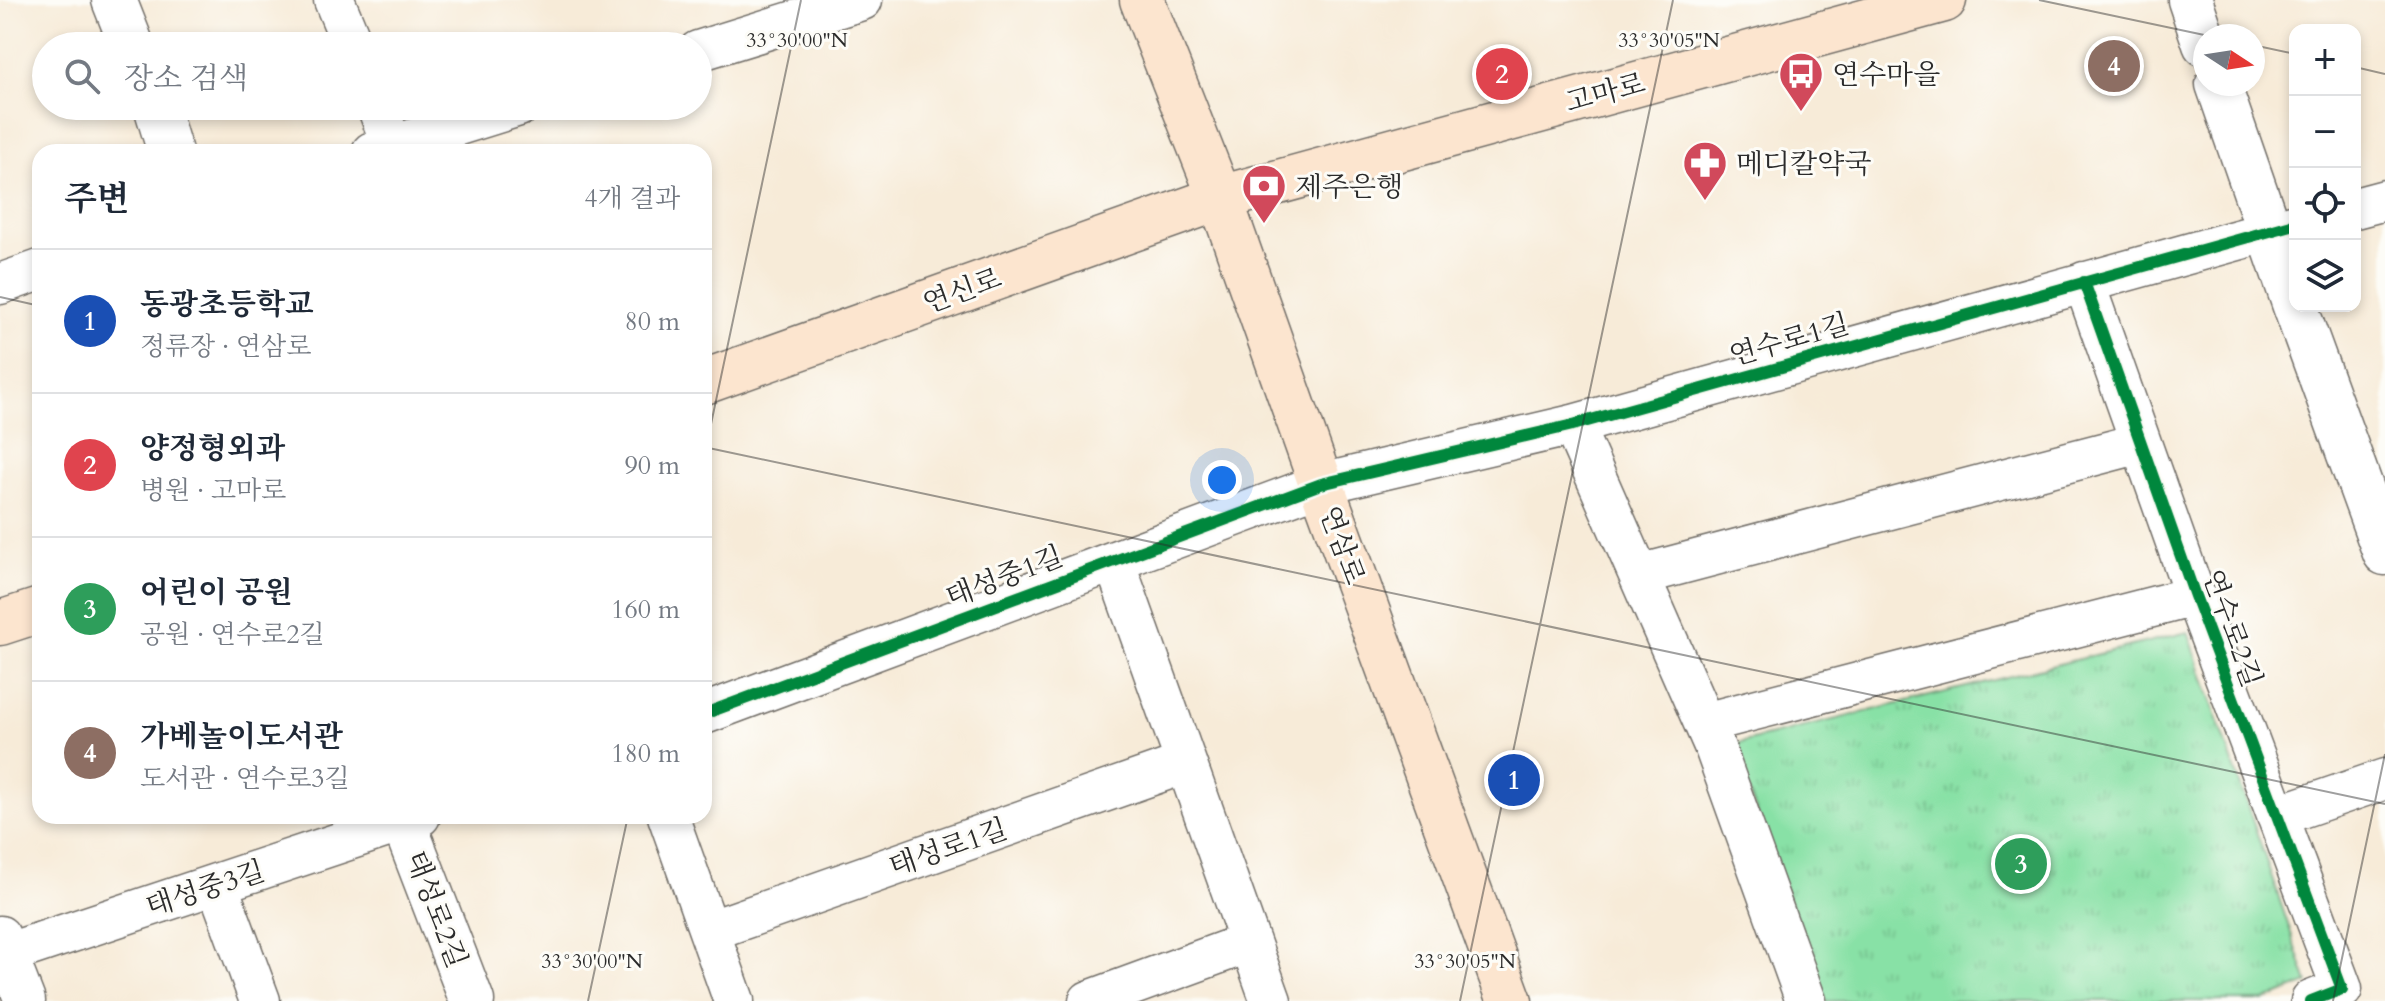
<!DOCTYPE html>
<html lang="ko">
<head>
<meta charset="utf-8">
<style>
  :root { --surface:#fff; --page:#f6f6f7; --text:#1f2937; --muted:#747a83; --line:#e0e1e3; --accent:#d1495b }
  body { margin:0; font-family:Cardo,"Noto Serif KR",serif; background:var(--page); color:var(--text) }
  .controls { position:absolute; right:24px; top:24px; display:grid; overflow:hidden; border-radius:16px; box-shadow:0 4px 12px #0003 }
  .controls button { width:72px; height:72px; display:grid; place-items:center; padding:0; border:0; border-bottom:2px solid var(--line); background:var(--surface); color:var(--text); font:40px sans-serif }
  .compass { position:absolute; left:2193px; top:24px; width:72px; height:72px; border-radius:50%; background:var(--surface); box-shadow:0 4px 12px #0003; rotate:102deg }
  .you { position:absolute; left:1222px; top:480px; width:28px; height:28px; margin:-20px; border:6px solid #fff; border-radius:50%; background:#1a73e8; box-shadow:0 0 0 12px #1a73e833 }
  .badge { display:grid; place-items:center; width:52px; height:52px; border-radius:50%; background:var(--accent); color:#fff; font-size:26px; font-weight:700 }
  .pin { position:absolute; translate:-50% -50%; border:4px solid #fff; box-shadow:0 2px 8px #0006 }
  .list { margin:0; padding:0; list-style:none }
  h2 { display:flex; justify-content:space-between; align-items:center; height:104px; margin:0; padding:0 32px; font-size:34px }
  h2 small { font-size:26px; font-weight:400; color:var(--muted) }
  .list li { display:grid; grid-template-columns:52px 1fr auto; gap:24px; align-items:center; box-sizing:border-box; height:144px; padding:0 32px; border-top:2px solid var(--line) }
  .list b { display:block; font-size:30px; white-space:nowrap }
  .list p { margin:0; font-size:26px; white-space:nowrap; color:var(--muted) }
  .list em { font-size:26px; font-style:normal; color:var(--muted) }
  .icon { flex:none; width:44px; height:44px; fill:none; stroke:currentColor; stroke-width:2; stroke-linecap:round; stroke-linejoin:round }
  .map { position:relative; flex:none; width:2385px; height:1001px; overflow:hidden }
  .search { position:absolute; background:var(--surface); box-shadow:0 4px 12px #0003; left:32px; top:32px; width:680px; height:88px; display:flex; align-items:center; gap:20px; box-sizing:border-box; padding:0 28px; border-radius:44px; color:var(--muted); font-size:30px }
  .panel { position:absolute; background:var(--surface); box-shadow:0 4px 12px #0003; left:32px; top:144px; width:680px; height:680px; border-radius:24px }
  .map>svg:first-child { display:block }
  .park { fill:url(#park-tufts); stroke:#5a8668; stroke-width:2 }
  .lines { fill:none; stroke-linecap:round; stroke-linejoin:round }
  .minor-casing { stroke:#726e68; stroke-width:43 }
  .tertiary-casing { stroke:#726e68; stroke-width:47 }
  .secondary-casing { stroke:#726e68; stroke-width:47 }
  .minor { stroke:#fff; stroke-width:40 }
  .tertiary { stroke:#fff; stroke-width:44 }
  .secondary { stroke:#fce5cf; stroke-width:44 }
  .cycleway-casing { stroke:#fdfcf7; stroke-width:17 }
  .cycleway { stroke:#00873e; stroke-width:12 }
  .ticks { fill:none; stroke:#2b2b2b; stroke-width:2; stroke-opacity:0.45 }
  .labels { text-anchor:middle; stroke-width:6; stroke-linejoin:round; paint-order:stroke }
  .poi-label { font-size:28px; fill:#2b2b2b; stroke:#fdfcf7; text-anchor:start }
  .street-label { font-size:28px; fill:#2b2b2b; stroke:#fdfcf7 }
  .ticks-label { font-size:20px; text-anchor:middle; fill:#2b2b2b; stroke:#fdfcf7; stroke-width:6; stroke-linejoin:round; paint-order:stroke }
</style>
</head>
<body>
<div class="map">
<svg width="2385" height="1001" viewBox="0 0 2385 1001">
  <defs>
    <pattern id="park-tufts" width="24" height="20" patternUnits="userSpaceOnUse" patternTransform="scale(2)"><rect width="24" height="20" fill="#88e1a6"/><path d="M3 7l-1-3M5 7V3M7 7l1-3M15 17l-1-3M17 17v-4M19 17l1-3" fill="none" stroke="#76c18f"/></pattern>
  </defs>
  <rect width="100%" height="100%" fill="#fdfcf7"/>
  <filter id="ink" filterUnits="userSpaceOnUse"><feTurbulence type="fractalNoise" baseFrequency=".0125" numOctaves="2"/><feDisplacementMap in="SourceGraphic" scale="16" xChannelSelector="R" yChannelSelector="G"/><feConvolveMatrix kernelMatrix="1 2 1 2 8 2 1 2 1" color-interpolation-filters="sRGB"/></filter>
  <filter id="wash" filterUnits="userSpaceOnUse"><feTurbulence type="fractalNoise" baseFrequency=".006" numOctaves="4" result="noise"/><feDisplacementMap in="SourceGraphic" scale="32" xChannelSelector="R" yChannelSelector="G"/><feGaussianBlur stdDeviation="1.8" result="paint"/><feColorMatrix in="noise" values="0 0 0 0 0 0 0 0 0 0 0 0 0 0 0 0 0 1.4 0 .05"/><feComposite in="paint" operator="in"/></filter>
  <g filter="url(#wash)">
    <rect width="100%" height="100%" fill="#f7ebd8"/>
    <path class="park" d="M2188 632 2308 983 2264 1001H1826L1732 745Z"/>
  </g>
  <g filter="url(#ink)">
    <g class="lines">
      <g class="minor-casing">
        <path id="minor" d="M334 0 353 46
          M698 51 862 0
          M377 106 392 145
          M372 152 519 106
          M2355 208 2385 200
          M2084 282 2195 596 2342 989 2311 1001
          M0 284 40 270
          M1573 425 1715 748 1806 1001
          M1114 561 1271 1001
          M1639 575 2141 443
          M704 714 1321 484 1573 425 2295 224
          M1704 723 2195 596
          M668 816 734 1001
          M2277 816 2385 779
          M217 884 260 1001
          M709 931 1186 763
          M0 936 25 1001
          M0 956 420 816
          M1089 1001 1250 942"/>
      </g>
      <g class="tertiary-casing">
        <path id="tertiary" d="M114 0 132 46
          M2190 0 2205 44
          M2218 84 2295 306
          M156 106 170 152
          M2295 306 2385 553
          M401 816 472 1001"/>
      </g>
      <g class="secondary-casing">
        <path id="secondary" d="M1142 0 1220 198 1321 484 1510 1001
          M704 382 1220 198 1944 0
          M0 623 40 610"/>
      </g>
      <use href="#minor" class="minor"/>
      <use href="#tertiary" class="tertiary"/>
      <use href="#secondary" class="secondary"/>
      <g class="cycleway-casing">
        <path id="cycleway" d="M2084 282 2195 596 2342 989 2311 1001
          M704 714 1321 484 1573 425 2295 224"/>
      </g>
      <use href="#cycleway" class="cycleway"/>
    </g>
  </g>
  <path class="ticks" d="M2039 0 2209 36M2253 45 2295 54M2355 67 2385 74M0 297 40 306M704 447 2385 804M704 457 801 0M588 1001 628 816M1460 1001 1673 0M2333 1001 2385 754"/>
  <defs>
    <g id="bus-pin" transform="scale(2.3)"><path d="M0 17L-7.5 6A9.5 9.5 0 1 1 7.5 6Z" fill="#d1495b" stroke="#fdfcf7"/><path d="M-5-6H5V4H4V6H2V4H-2V6H-4V4H-5ZM-3.5-4V0h7V-4ZM-3.5 1.2v1.5H-2V1.2ZM2 1.2v1.5H3.5V1.2Z" fill="#fff"/></g>
    <g id="pharmacy-pin" transform="scale(2.3)"><path d="M0 17L-7.5 6A9.5 9.5 0 1 1 7.5 6Z" fill="#d1495b" stroke="#fdfcf7"/><path d="M-2-6h4v4h4v4h-4v4h-4v-4h-4v-4h4Z" fill="#fff"/></g>
    <g id="bank-pin" transform="scale(2.3)"><path d="M0 17L-7.5 6A9.5 9.5 0 1 1 7.5 6Z" fill="#d1495b" stroke="#fdfcf7"/><path d="M-6-4H6V4H-6ZM0-2.3a2.3 2.3 0 1 0 0 4.6a2.3 2.3 0 1 0 0-4.6Z" fill="#fff"/></g>
  </defs>
  <g fill-rule="evenodd">
    <use href="#bus-pin" x="1801" y="74"/>
    <use href="#pharmacy-pin" x="1705" y="163"/>
    <use href="#bank-pin" x="1264" y="186"/>
  </g>
  <g class="labels">
    <g class="poi-label">
      <text x="1832" y="84">연수마을</text>
      <text x="1736" y="173">메디칼약국</text>
      <text x="1295" y="196">제주은행</text>
    </g>
    <g class="street-label">
      <text transform="translate(1605 92) rotate(-15)" y="10">고마로</text>
      <text transform="translate(962 290) rotate(-20)" y="10">연신로</text>
      <text transform="translate(1789 339) rotate(-16)" y="10">연수로1길</text>
      <text transform="translate(1343 545) rotate(70)" y="10">연삼로</text>
      <text transform="translate(1004 576) rotate(-21)" y="10">태성중1길</text>
      <text transform="translate(2233 628) rotate(70)" y="10">연수로2길</text>
      <text transform="translate(948 847) rotate(-19)" y="10">태성로1길</text>
      <text transform="translate(205 888) rotate(-18)" y="10">태성중3길</text>
      <text transform="translate(437 909) rotate(69)" y="10">태성로2길</text>
    </g>
  </g>
  <g class="ticks-label">
    <text x="797" y="47">33°30'00"N</text>
    <text x="1669" y="47">33°30'05"N</text>
    <text x="592" y="968">33°30'00"N</text>
    <text x="1465" y="968">33°30'05"N</text>
  </g>
</svg>
<div class="controls">
<button>+</button>
<button>−</button>
<button><svg class="icon" aria-label="locate" viewBox="0 0 24 24"><circle cx="12" cy="12" r="6"/><path d="M12 2v4M12 18v4M2 12h4M18 12h4"/></svg></button>
<button><svg class="icon" aria-label="layers" viewBox="0 0 24 24"><path d="M12 4l9 5-9 5-9-5zM3 14l9 5 9-5"/></svg></button>
</div>
<svg class="compass" viewBox="-18 -18 36 36"><path d="M0-13l5 13h-10z" fill="#e53935"/><path d="M0 13l5-13h-10z" fill="#747a83"/></svg>
<div class="you"></div>
<div class="pin badge" style="left:1514px;top:780px;background:#1a4fb4">1</div>
<div class="pin badge" style="left:1502px;top:74px;background:#e0444e">2</div>
<div class="pin badge" style="left:2021px;top:864px;background:#2e9e5b">3</div>
<div class="pin badge" style="left:2114px;top:66px;background:#8d6e63">4</div>
<div class="search"><svg class="icon" aria-label="search" viewBox="0 0 24 24"><circle cx="10" cy="10" r="6"/><path d="M15 15l6 6"/></svg>장소 검색</div>
<section class="panel">
<h2>주변<small>4개 결과</small></h2>
<ul class="list">
<li><span class="badge" style="background:#1a4fb4">1</span><div><b>동광초등학교</b><p>정류장 · 연삼로</p></div><em>80 m</em></li>
<li><span class="badge" style="background:#e0444e">2</span><div><b>양정형외과</b><p>병원 · 고마로</p></div><em>90 m</em></li>
<li><span class="badge" style="background:#2e9e5b">3</span><div><b>어린이 공원</b><p>공원 · 연수로2길</p></div><em>160 m</em></li>
<li><span class="badge" style="background:#8d6e63">4</span><div><b>가베놀이도서관</b><p>도서관 · 연수로3길</p></div><em>180 m</em></li>
</ul>
</section>
</div>
</body>
</html>
